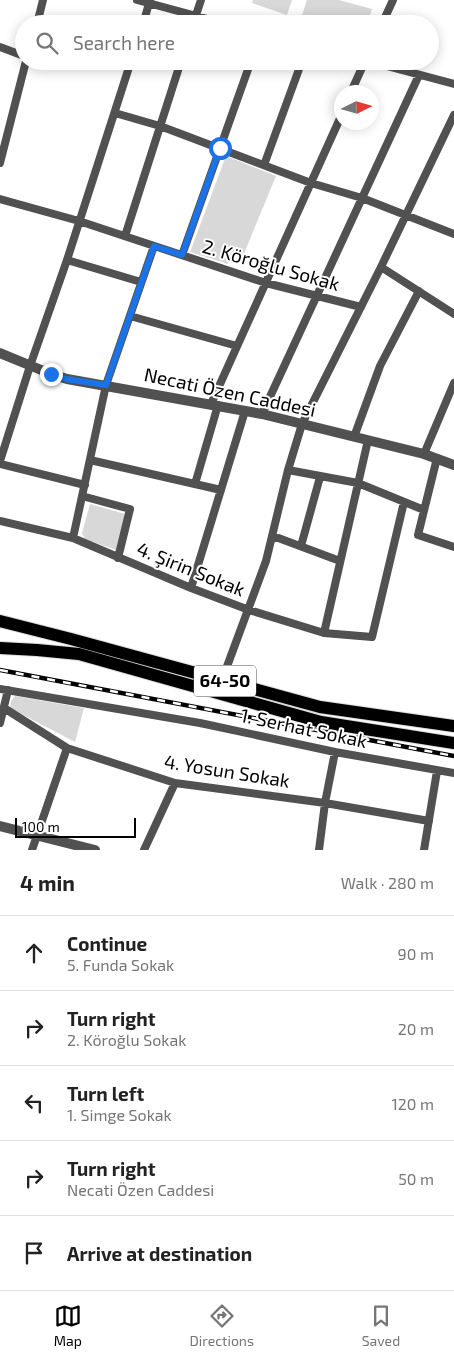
<!DOCTYPE html>
<html lang="en">
<head>
<meta charset="utf-8">
<style>
  :root { --surface:#fff; --page:#f6f6f6; --text:#222; --muted:#767676; --line:#e0e0e0; --accent:#000 }
  body { margin:0; font-family:"Exo 2",sans-serif; background:var(--page); color:var(--text) }
  .compass { position:absolute; left:334px; top:85px; width:45px; height:45px; border-radius:50%; background:var(--surface); box-shadow:0 2px 12px #0003; rotate:85deg }
  .scale { position:absolute; left:15px; bottom:12px; width:121px; box-sizing:border-box; padding-left:5px; border:2px solid #000; border-top:0; font-size:14px; line-height:18px; white-space:nowrap; color:#000; -webkit-text-stroke:4px #fff; paint-order:stroke }
  .stop { position:absolute; width:15px; height:15px; margin:-11px; border:4px solid #1a73e8; border-radius:50%; background:#fff }
  .stop.end { background:#1a73e8; border-color:#fff; box-shadow:0 1px 5px #0008 }
  .list { margin:0; padding:0; list-style:none }
  h2 { display:flex; justify-content:space-between; align-items:center; height:65px; margin:0; padding:0 20px; font-size:21px }
  h2 small { font-size:16px; font-weight:400; color:var(--muted) }
  .list li { display:grid; grid-template-columns:32px 1fr auto; gap:15px; align-items:center; box-sizing:border-box; height:75px; padding:0 20px; border-top:1px solid var(--line) }
  .list b { display:block; font-size:19px; white-space:nowrap }
  .list p { margin:0; font-size:16px; white-space:nowrap; color:var(--muted) }
  .list em { font-size:16px; font-style:normal; color:var(--muted) }
  .icon { flex:none; width:28px; height:28px; fill:none; stroke:currentColor; stroke-width:2; stroke-linecap:round; stroke-linejoin:round }
  .map { position:relative; flex:none; width:454px; height:850px; overflow:hidden }
  .search { position:absolute; background:var(--surface); box-shadow:0 2px 12px #0003; left:15px; right:15px; top:15px; height:55px; display:flex; align-items:center; gap:12px; box-sizing:border-box; padding:0 18px; border-radius:28px; color:var(--muted); font-size:19px }
  .sheet { height:440px; background:var(--surface) }
  nav { display:flex; justify-content:space-around; align-items:center; box-sizing:border-box; height:70px; border-top:1px solid var(--line); background:var(--surface); font-size:14px; color:var(--muted) }
  nav a { display:grid; justify-items:center; gap:2px }
  nav .on { color:var(--accent) }
  .map>svg:first-child { display:block }
  .green { fill:#d8d8d8 }
  .lines { fill:none; stroke-linecap:round; stroke-linejoin:round }
  .primary-casing { stroke:#dbdbdb; stroke-width:14 }
  .minor { stroke:#515151; stroke-width:8 }
  .tertiary { stroke:#515151; stroke-width:10 }
  .primary { stroke:#000; stroke-width:12 }
  .rail-casing { stroke:#000; stroke-width:4.5 }
  .rail { stroke:#fff; stroke-width:2.5; stroke-dasharray:8; stroke-linecap:butt }
  .route { stroke:#1a73e8; stroke-width:6 }
  .labels { text-anchor:middle; stroke-width:4; stroke-linejoin:round; paint-order:stroke }
  .shield { fill:#fff; stroke:#4c4c4c; stroke-width:1 }
  .shield-label { font-size:18px; font-weight:bold; fill:#000 }
  .street-label { font-size:19px; fill:#000; stroke:#fff }
</style>
</head>
<body>
<div class="map">
<svg width="454" height="850" viewBox="0 0 454 850">
  <rect width="100%" height="100%" fill="#fff"/>
  <path class="green" d="M253 0H292L287 15 252 3Z
    M307 0H339L372 9 367 24H299Z
    M226 156 276 176 243 256 231 253 228 264 190 252Z
    M90 504 125 514 116 550 85 539 82 533Z
    M15 696 84 708 75 742 10 708 11 701Z"/>
  <g class="lines">
    <g class="primary-casing">
      <path id="primary" d="M0 621 71 639 320 707 454 726
        M0 648 37 650 79 654 321 722 454 743"/>
    </g>
    <path class="minor" d="M137 0 226 24
      M37 24 43 0
      M143 24 150 0
      M193 24 201 0
      M382 24 393 0
      M0 47 24 56
      M368 61 454 84
      M351 92 365 61
      M115 113 160 126 311 183 362 198 454 234
      M0 163 26 61
      M264 165 302 61
      M0 199 79 221 266 283 361 307
      M125 236 181 61
      M182 255 251 61
      M67 260 141 282
      M381 267 454 314
      M130 316 237 346
      M211 404 342 114
      M262 414 419 75
      M354 437 380 366 419 291
      M424 454 454 383
      M437 458 418 535 454 547
      M90 460 221 490
      M0 461 30 366 67 260 131 61
      M0 464 85 485
      M288 470 358 483 424 510
      M195 484 218 405
      M82 496 130 509 118 558
      M0 521 73 538 191 588 249 610 324 633 372 637 404 502
      M273 536 340 561
      M73 538 106 385 154 246
      M301 546 320 477
      M191 588 245 411
      M324 633 368 440
      M222 680 266 561 288 470 302 424 381 267 454 115
      M0 689 200 723 335 752 454 773
      M4 708 67 748 175 783 325 803 429 821
      M0 723 8 690
      M32 850 67 748
      M144 850 175 783
      M319 850 325 803 335 752
      M424 850 437 771"/>
    <path class="tertiary" d="M0 353 51 374 67 379 262 414 424 454 454 465
      M0 826 95 850"/>
    <use href="#primary" class="primary"/>
    <g class="rail-casing">
      <path id="rail" d="M0 670 454 756"/>
    </g>
    <use href="#rail" class="rail"/>
  </g>
  <g class="lines">
    <path class="route" d="M51 374 66 379 106 385 154 246 182 255 220 148"/>
  </g>
  <g class="labels">
    <rect class="shield" x="194" y="665.5" width="62" height="31" rx="4"/>
    <g class="shield-label">
      <text x="225" y="687">64-50</text>
    </g>
    <g class="street-label">
      <text transform="translate(271 265) rotate(16)" y="7">2. Köroğlu Sokak</text>
      <text transform="translate(230 392) rotate(12)" y="7">Necati Özen Caddesi</text>
      <text transform="translate(191 569) rotate(22)" y="7">4. Şirin Sokak</text>
      <text transform="translate(304 728) rotate(12)" y="7">1. Serhat Sokak</text>
      <text transform="translate(227 771) rotate(9)" y="7">4. Yosun Sokak</text>
    </g>
  </g>
</svg>
<svg class="compass" viewBox="-18 -18 36 36"><path d="M0-13l5 13h-10z" fill="#e53935"/><path d="M0 13l5-13h-10z" fill="#767676"/></svg>
<div class="scale">100 m</div>
<div class="stop" style="left:220px;top:148px"></div>
<div class="stop end" style="left:51px;top:374px"></div>
<div class="search"><svg class="icon" aria-label="search" viewBox="0 0 24 24"><circle cx="10" cy="10" r="6"/><path d="M15 15l6 6"/></svg>Search here</div>
</div>
<section class="sheet">
<h2>4 min<small>Walk · 280 m</small></h2>
<ul class="list">
<li><svg class="icon" aria-label="ahead" viewBox="0 0 24 24"><path d="M12 20V5M6 11l6-6 6 6"/></svg><div><b>Continue</b><p>5. Funda Sokak</p></div><em>90 m</em></li>
<li><svg class="icon" aria-label="right" viewBox="0 0 24 24"><path d="M7 20v-9h11M14 6l5 5-5 5"/></svg><div><b>Turn right</b><p>2. Köroğlu Sokak</p></div><em>20 m</em></li>
<li><svg class="icon" aria-label="left" viewBox="0 0 24 24"><path d="M17 20v-9H6M10 6l-5 5 5 5"/></svg><div><b>Turn left</b><p>1. Simge Sokak</p></div><em>120 m</em></li>
<li><svg class="icon" aria-label="right" viewBox="0 0 24 24"><path d="M7 20v-9h11M14 6l5 5-5 5"/></svg><div><b>Turn right</b><p>Necati Özen Caddesi</p></div><em>50 m</em></li>
<li><svg class="icon" aria-label="arrive" viewBox="0 0 24 24"><path d="M6 21V4h12l-3 4 3 4H6"/></svg><div><b>Arrive at destination</b></div></li>
</ul>
</section>
<nav>
<a class="on"><svg class="icon" aria-label="map" viewBox="0 0 24 24"><path d="M3 6l6-2 6 2 6-2v14l-6 2-6-2-6 2zM9 4v14M15 6v14"/></svg>Map</a>
<a><svg class="icon" aria-label="directions" viewBox="0 0 24 24"><path d="M12 3l9 9-9 9-9-9zM9 14v-3h6M13 9l2 2-2 2"/></svg>Directions</a>
<a><svg class="icon" aria-label="saved" viewBox="0 0 24 24"><path d="M7 4h10v16l-5-4-5 4z"/></svg>Saved</a>
</nav>
</body>
</html>
